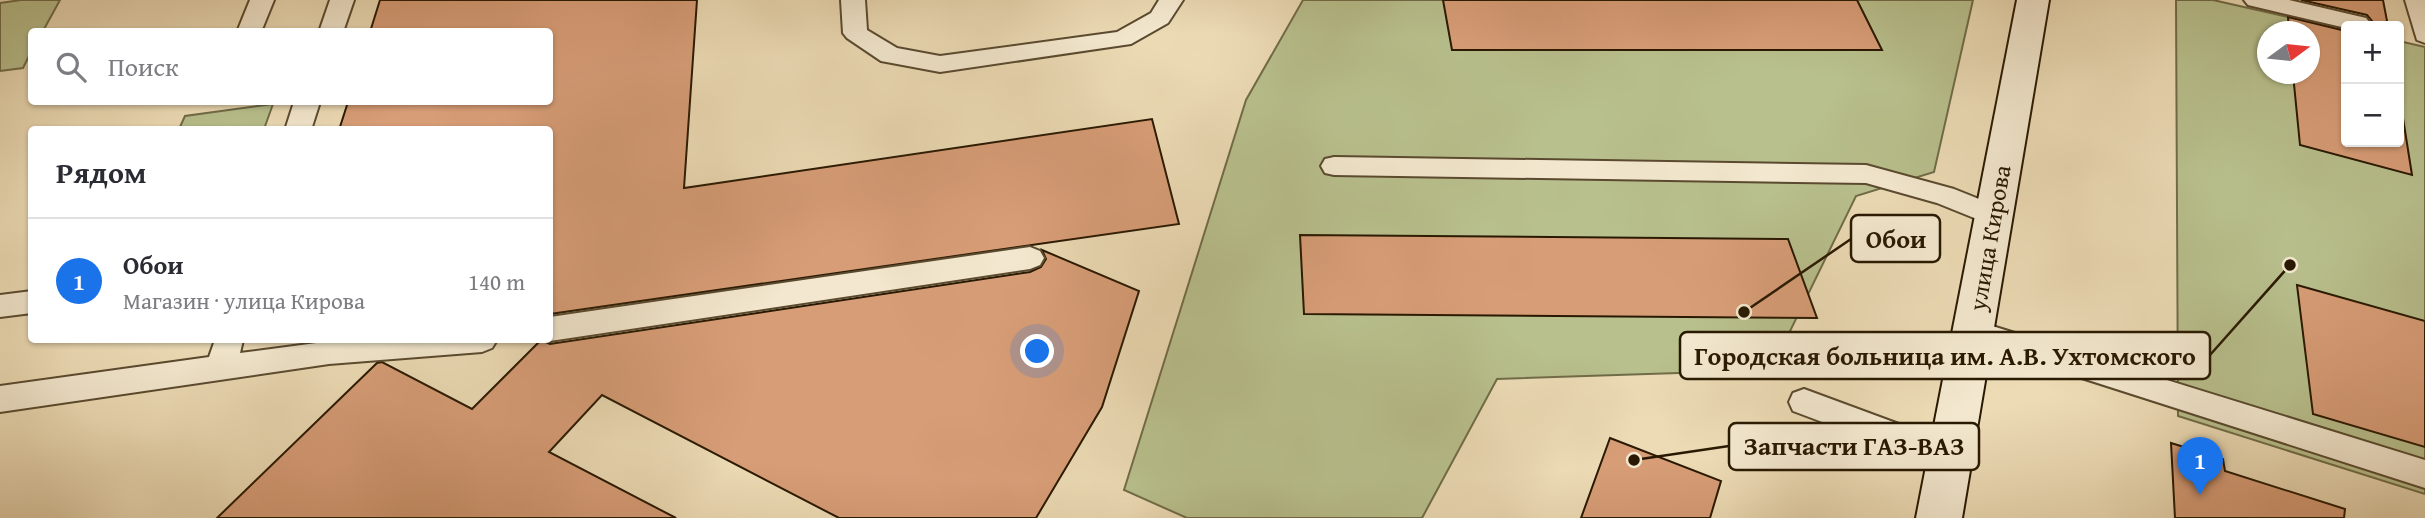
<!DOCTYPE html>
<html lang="ru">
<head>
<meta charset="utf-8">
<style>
  :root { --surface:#fff; --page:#f7f7f7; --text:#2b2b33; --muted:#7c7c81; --line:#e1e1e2; --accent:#1a73e8 }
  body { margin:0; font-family:"Gentium Book Plus",serif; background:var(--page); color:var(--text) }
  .controls { position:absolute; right:21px; top:21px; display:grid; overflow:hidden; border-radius:7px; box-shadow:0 2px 5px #0004 }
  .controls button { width:63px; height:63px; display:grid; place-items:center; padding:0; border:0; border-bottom:2px solid var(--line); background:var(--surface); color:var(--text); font:35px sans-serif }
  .compass { position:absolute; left:2257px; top:21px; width:63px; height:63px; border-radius:50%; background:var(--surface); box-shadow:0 2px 5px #0004; rotate:75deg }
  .you { position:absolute; left:1038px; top:352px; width:24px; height:24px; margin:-18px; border:5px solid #fff; border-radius:50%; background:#1a73e8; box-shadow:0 0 0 10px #1a73e833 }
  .badge { display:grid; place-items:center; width:46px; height:46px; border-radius:50%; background:var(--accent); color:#fff; font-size:23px; font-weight:700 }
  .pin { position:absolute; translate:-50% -58px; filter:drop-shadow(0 2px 4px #0008) }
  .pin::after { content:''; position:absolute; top:37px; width:24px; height:21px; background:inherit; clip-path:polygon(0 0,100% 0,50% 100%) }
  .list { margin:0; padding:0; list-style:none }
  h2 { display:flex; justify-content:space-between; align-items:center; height:91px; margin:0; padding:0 28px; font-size:30px }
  h2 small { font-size:23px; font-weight:400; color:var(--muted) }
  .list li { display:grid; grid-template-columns:46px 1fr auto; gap:21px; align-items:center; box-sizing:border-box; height:126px; padding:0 28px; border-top:2px solid var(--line) }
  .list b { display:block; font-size:26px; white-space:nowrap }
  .list p { margin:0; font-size:23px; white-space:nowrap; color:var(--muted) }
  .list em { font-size:23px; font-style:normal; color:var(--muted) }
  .icon { flex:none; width:38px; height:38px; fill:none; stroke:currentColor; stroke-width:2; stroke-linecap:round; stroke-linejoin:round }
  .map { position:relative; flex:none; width:2425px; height:518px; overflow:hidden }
  .search { position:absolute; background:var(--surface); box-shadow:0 2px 5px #0004; left:28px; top:28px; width:525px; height:77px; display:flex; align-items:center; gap:18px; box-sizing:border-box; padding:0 24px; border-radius:7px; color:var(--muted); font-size:26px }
  .panel { position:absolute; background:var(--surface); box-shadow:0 2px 5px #0004; left:28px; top:126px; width:525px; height:217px; border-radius:7px }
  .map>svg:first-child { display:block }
  .green { fill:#b8c08d; stroke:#706c48; stroke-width:2; fill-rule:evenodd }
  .building { fill:#d79d77; stroke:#291902; stroke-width:2 }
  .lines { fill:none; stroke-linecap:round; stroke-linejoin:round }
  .service-casing { stroke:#5a4a2f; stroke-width:4 }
  .secondary-casing { stroke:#291902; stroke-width:4 }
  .service { fill:#f3e8cf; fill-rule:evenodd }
  .secondary { fill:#f3e8cf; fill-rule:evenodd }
  .labels { text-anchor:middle; stroke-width:7; stroke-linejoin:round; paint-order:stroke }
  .street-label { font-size:24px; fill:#291902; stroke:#f3e8cf }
  .leader { fill:none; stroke:#291902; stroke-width:2.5 }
  .callout-dot { fill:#291902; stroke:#f3e8cf; stroke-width:2.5 }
  .callout { fill:#f3e8cf; stroke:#291902; stroke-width:2.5 }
  .callout-label { font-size:26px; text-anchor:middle; font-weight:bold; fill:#291902 }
</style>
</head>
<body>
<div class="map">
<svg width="2425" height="518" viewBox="0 0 2425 518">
  <rect width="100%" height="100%" fill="#ecdbb5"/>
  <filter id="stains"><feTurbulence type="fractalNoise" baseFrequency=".00286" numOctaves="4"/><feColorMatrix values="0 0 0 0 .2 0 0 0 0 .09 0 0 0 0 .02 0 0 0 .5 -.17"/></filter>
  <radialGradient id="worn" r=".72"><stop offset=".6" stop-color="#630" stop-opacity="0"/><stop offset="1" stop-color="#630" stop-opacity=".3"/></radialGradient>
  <path class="green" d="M21 0H60L43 31 32 32 31 52 23 68 0 71V3Z
    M1303 0H1973L1934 172 1856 196 1771 370 1497 379 1422 518H1187L1124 490 1246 100Z
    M2176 0H2213L2346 30V142H2399V41L2425 47V494L2178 416ZM2268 32H2310V74H2268Z
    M273 104 264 129H179L185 116Z"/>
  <path class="building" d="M380 0H697L684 188 1152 119 1179 224 550 314V130H339L348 102H550V32H370Z
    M1443 0H1857L1882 50H1452Z
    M2301 0H2383L2388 26H2371L2372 21 2367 15Z
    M2288 17 2346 31V142H2399V93L2412 175 2300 145 2293 74H2309V32H2289Z
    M1300 235 1788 239 1817 318 1304 314Z
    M1042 250 1139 291 1102 407 1036 518H839L602 395 549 452 676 518H217L377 363 382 362 472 409 541 340 550 344 1030 272 1041 267 1046 259Z
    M2297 285 2425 321V447L2313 414Z
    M1610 438 1721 481 1710 518H1581Z
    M2171 443 2223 459 2225 471 2345 509 2344 518H2175Z"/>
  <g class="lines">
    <g class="service-casing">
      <path id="service" d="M250 0H274L261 32H237Z
        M330 0H354L343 32H319Z
        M841 0H865L867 30 897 48 940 56 1117 32 1151 13 1159 0H1183L1168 23 1131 44 940 72 881 61 847 38 843 33Z
        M2244 0H2289L2366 18 2370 23 2368 26 2346 28 2248 5Z
        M2405 0H2425V43L2417 40Z
        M294 102H320L311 130H285Z
        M1334 157 1866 165 1954 189 2004 209 2008 216 2004 223 1994 226 1937 203 1866 183 1334 175 1325 173 1321 166 1325 159Z
        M1030 247 1040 251 1044 258 1040 265 1030 269 550 341 547 340H550V317Z
        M32 291V313L0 317V295Z
        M1973 320 2425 460V488L1963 340 1958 332 1963 324Z
        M215 340H243L240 353 339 340H497L492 348 482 352 329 364 0 412V386L209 357Z
        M1804 389 1961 447 1966 457 1961 467 1950 470 1793 411 1789 402 1793 393Z"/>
    </g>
    <g class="secondary-casing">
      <path id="secondary" d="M2017 0H2049L1962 518H1916Z"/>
    </g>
    <use href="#service" class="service"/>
    <use href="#secondary" class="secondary"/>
  </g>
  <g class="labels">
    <g class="street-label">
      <text transform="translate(1990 238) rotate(-80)" y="8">улица Кирова</text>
    </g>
  </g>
  <path class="leader" d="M1744 312L1851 239M2290 265L2210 355M1634 460L1729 446"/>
  <g class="callout-dot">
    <circle cx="1744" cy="312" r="7"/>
    <circle cx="2290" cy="265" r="7"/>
    <circle cx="1634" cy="460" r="7"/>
  </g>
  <g class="callout">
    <rect x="1851" y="215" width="89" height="47" rx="7"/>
    <rect x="1680" y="332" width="530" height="47" rx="7"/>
    <rect x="1729" y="423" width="250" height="47" rx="7"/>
  </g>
  <g class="callout-label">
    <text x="1896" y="248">Обои</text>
    <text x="1945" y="365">Городская больница им. А.В. Ухтомского</text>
    <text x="1854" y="455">Запчасти ГАЗ-ВАЗ</text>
  </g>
  <rect width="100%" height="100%" filter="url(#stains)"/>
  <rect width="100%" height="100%" fill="url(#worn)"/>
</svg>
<div class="controls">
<button>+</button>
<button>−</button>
</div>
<svg class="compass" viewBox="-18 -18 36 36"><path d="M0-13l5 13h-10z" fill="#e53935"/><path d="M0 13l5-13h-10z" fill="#7c7c81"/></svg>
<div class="you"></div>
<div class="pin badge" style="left:2200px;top:495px">1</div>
<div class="search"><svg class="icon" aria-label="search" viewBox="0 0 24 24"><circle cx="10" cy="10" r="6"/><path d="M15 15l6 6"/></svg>Поиск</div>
<section class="panel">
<h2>Рядом<small></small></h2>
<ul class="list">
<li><span class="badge">1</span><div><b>Обои</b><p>Магазин · улица Кирова</p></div><em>140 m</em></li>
</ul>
</section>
</div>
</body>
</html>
